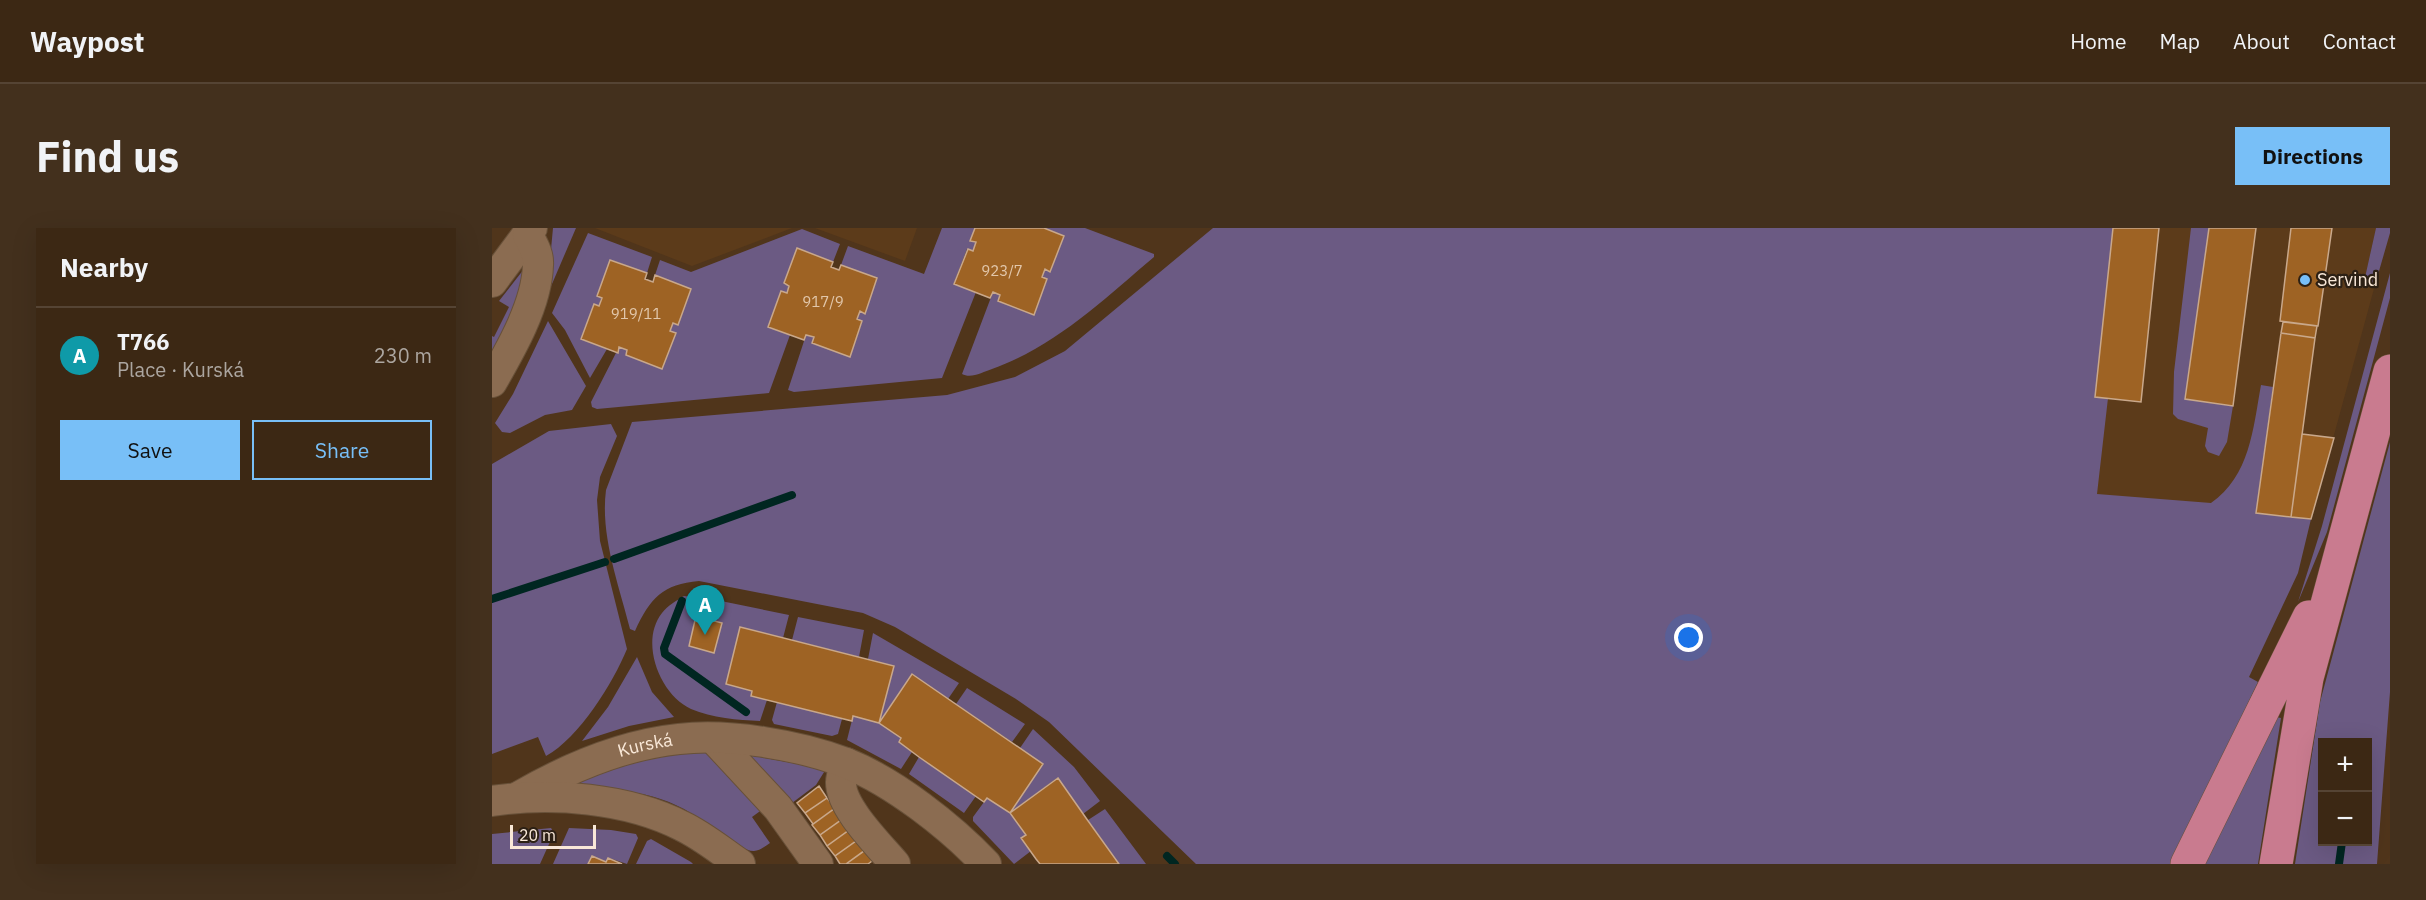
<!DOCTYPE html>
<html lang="en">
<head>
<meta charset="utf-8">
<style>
  :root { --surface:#3c2814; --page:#43301d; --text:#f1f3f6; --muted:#aca6a0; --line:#554434; --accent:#78bff7 }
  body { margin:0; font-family:"IBM Plex Sans",sans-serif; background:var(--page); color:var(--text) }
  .controls { position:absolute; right:18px; bottom:18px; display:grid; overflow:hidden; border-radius:0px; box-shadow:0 6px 24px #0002 }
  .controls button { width:54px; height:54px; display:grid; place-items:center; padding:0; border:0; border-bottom:2px solid var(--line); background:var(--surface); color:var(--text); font:30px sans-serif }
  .scale { position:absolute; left:18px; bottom:15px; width:86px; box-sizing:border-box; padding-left:6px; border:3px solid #f9e8d8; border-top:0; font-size:16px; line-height:21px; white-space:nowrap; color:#f9e8d8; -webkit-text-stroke:4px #2c2014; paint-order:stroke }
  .you { position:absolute; left:1197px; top:410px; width:21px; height:21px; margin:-15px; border:4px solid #fff; border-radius:50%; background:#1a73e8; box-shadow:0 0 0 9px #1a73e833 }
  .badge { display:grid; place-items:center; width:39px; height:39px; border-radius:50%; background:var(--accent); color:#fff; font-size:20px; font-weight:700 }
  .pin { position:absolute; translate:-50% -50px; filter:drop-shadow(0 2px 3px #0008) }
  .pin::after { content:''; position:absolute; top:32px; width:21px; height:18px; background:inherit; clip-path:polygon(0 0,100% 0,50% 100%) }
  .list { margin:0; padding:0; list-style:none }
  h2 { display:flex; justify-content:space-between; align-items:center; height:78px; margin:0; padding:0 24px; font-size:26px }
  h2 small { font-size:20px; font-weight:400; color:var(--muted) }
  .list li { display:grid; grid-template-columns:39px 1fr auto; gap:18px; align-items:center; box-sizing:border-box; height:96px; padding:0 24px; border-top:2px solid var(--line) }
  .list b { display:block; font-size:22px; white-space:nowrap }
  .list p { margin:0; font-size:20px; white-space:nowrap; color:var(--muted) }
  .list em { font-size:20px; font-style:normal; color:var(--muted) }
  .actions { display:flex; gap:12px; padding:18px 24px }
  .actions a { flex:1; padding:14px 0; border:2px solid var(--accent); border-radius:0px; text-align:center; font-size:21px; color:var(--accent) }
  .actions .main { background:var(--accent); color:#111 }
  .map { position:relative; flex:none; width:1898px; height:636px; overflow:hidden; border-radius:0px }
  header { display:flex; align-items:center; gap:36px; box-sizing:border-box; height:84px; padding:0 30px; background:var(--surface); border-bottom:2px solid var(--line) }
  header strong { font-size:28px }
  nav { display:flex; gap:33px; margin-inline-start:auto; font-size:21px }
  .intro { display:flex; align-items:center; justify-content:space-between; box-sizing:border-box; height:144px; padding:0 36px }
  h1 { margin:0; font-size:42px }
  .button { padding:15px 27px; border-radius:0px; background:var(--accent); color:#111; font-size:21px; font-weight:700 }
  main { display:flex; gap:36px; padding:0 36px }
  aside { flex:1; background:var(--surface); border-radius:0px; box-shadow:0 6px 24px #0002 }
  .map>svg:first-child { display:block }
  .built { fill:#5c3b1a }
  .green { fill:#6b5a83; fill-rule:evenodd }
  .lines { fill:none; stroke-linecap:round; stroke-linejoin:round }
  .stream { stroke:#002621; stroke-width:8 }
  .building { fill:#9e6324; stroke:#c9a88b; stroke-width:1.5 }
  .minor-casing { stroke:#685139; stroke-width:32 }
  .highway-casing { stroke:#685139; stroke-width:34 }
  .minor { stroke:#8b6c51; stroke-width:30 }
  .highway { stroke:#c97b8f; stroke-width:33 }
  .poi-dot { fill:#78bff7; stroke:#2c2014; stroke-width:2 }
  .labels { text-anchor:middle; stroke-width:4.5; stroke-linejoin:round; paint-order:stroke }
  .number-label { font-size:15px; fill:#e2c7ab }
  .poi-label { font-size:18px; fill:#f9e8d8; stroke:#2c2014; text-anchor:start }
  .street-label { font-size:18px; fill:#f9e8d8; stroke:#2c2014 }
</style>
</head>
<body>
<header>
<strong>Waypost</strong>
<nav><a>Home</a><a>Map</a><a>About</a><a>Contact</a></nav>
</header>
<div class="intro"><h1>Find us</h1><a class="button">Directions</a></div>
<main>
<aside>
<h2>Nearby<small></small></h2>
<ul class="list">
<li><span class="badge" style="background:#0f9aa8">A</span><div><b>T766</b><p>Place · Kurská</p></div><em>230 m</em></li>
</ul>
<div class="actions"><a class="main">Save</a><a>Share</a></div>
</aside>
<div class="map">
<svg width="1898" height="636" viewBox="0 0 1898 636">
  <rect width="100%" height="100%" fill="#50351b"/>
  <path class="built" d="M103 0H300L200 38Z
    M323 0H425L413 33Z
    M1622 0H1884L1872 54 1883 57 1819 291 1593 271Z"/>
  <path class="green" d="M61 0H84L45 91 58 32Z
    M450 0H483L479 13 484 14 481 23 475 21 462 55 484 64 450 150 302 164 296 162 314 107 322 109 320 115 358 129 370 94 365 91 368 83 373 85 385 50 349 37 356 18 432 46Z
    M552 0H593L662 26V29C611 72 564 118 500 141 491 144 479 151 470 146L501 64 508 67 506 73 542 86 555 52 550 49 553 41 558 44 572 8Z
    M721 0H1622L1604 169 1616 170 1605 266 1719 275C1758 248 1761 201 1769 157L1781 159 1764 285 1819 291 1806 345 1757 449 1766 454 1680 636H704L557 494 524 471 403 399 371 385 207 353C171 356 158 370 143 403L138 401C127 357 108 308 114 262L140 194 455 167 523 149 573 123Z
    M1699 0H1717L1693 171 1741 178 1735 214 1727 228 1716 224 1713 218 1716 200 1686 191 1681 186 1682 144Z
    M1884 0H1898V5L1883 57 1872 54Z
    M310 1 348 16 341 34 305 20 295 65 277 99 298 107 277 165 105 181 100 179 99 174 127 119 135 122 134 127 170 141 183 105 178 103 181 95 186 97 199 61 163 47 168 32 199 44Z
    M96 5 160 29 155 45 119 32 107 78 102 76 89 111 115 121 98 150 73 102 60 85Z
    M32 41 30 63 0 127V108L2 109 17 79 7 73Z
    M1898 45V70L1835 304 1806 374 1830 298Z
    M56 93 94 158 80 182 53 187 18 205 10 204 3 195 21 166Z
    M119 196 125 208 108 249 105 272 108 313 135 421C121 455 87 510 54 528L46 509 0 526V236L57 203Z
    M1898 214V464L1885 636H1803L1828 474ZM1830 514H1876V614H1830Z
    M192 368 218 371 213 391 204 389 197 418 222 425 230 395 223 393 229 373 297 387 291 410 248 400 234 456 260 463 259 468 275 472 268 493C246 492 220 490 199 481 168 467 147 414 170 385 176 377 184 373 192 368Z
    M306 389 372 402 367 429 300 412Z
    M381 405 467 455 456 471 420 446 388 495 409 510 407 514 420 524 409 541 355 512 361 488 387 495 402 438 376 431Z
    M145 429 160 464 182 489 137 498 90 513 116 479Z
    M475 460 533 496 520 514 464 476Z
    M285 474 350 491 346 506 340 508 282 496 280 492Z
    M1784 489 1789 490 1766 636H1712Z
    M541 501 582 539 608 573 591 586 565 550 518 585 534 607 530 610 539 623 522 636 481 593V589L495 570 518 584 551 536 528 520Z
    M217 522 271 581 260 589 278 615C273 618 268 623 262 623 248 624 206 589 192 581 151 559 106 561 62 560L132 533Z
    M245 525 334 541 324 557 296 578Z
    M427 529 484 568 472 585 417 546Z
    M613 581 654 636H627L596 592Z
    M59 600 62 605 48 636H0V606Z
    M77 600 119 602 144 606 146 610 135 636 117 630 114 634 100 628 96 636H61Z
    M159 611 199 634 201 636H144L155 613Z"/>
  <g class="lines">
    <path class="stream" d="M122 331 300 267
      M0 371 113 334
      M190 373 172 420 173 426 254 484
      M675 628 683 636
      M1847 636 1850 614"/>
  </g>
  <path class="building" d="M483 0H552L572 8 558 44 553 41 550 49 555 51 542 87 506 73 508 67 501 64 498 70 462 56 476 21 481 23 484 14 478 13Z
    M1621 0H1667L1649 174 1603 169Z
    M1717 0H1764L1741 178 1693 171Z
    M1799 0H1840L1826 98 1788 93Z
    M305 20 341 34 339 39 347 42 349 37 385 50 373 86 368 83 365 91 370 93 358 129 320 115 322 109 314 107 312 112 276 99 289 63 295 65 297 58 292 55Z
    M118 32 155 45 153 51 161 54 163 47 199 61 186 97 181 95 178 103 184 105 170 141 134 127 135 122 127 119 126 125 89 111 102 76 107 78 110 70 105 68Z
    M1791 94 1825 98 1823 110 1789 105Z
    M1789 105 1823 110 1799 289 1764 285Z
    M1810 206 1842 210 1819 291 1799 289Z
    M204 388 230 395 222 425 197 418Z
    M248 399 402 438 387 495 361 488 360 493 259 468 260 463 234 456Z
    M420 446 551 536 518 585 495 570 492 574 427 529 407 514 409 510 387 495Z
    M566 550 594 590 627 636H548L544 631 529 610 534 607 518 585Z
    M327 558 335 570 313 585 305 575Z
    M335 570 343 580 321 596 313 585Z
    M342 581 349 592 328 607 320 597Z
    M349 592 357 602 335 618 328 607Z
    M357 602 364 613 343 628 335 618Z
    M364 613 372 623 354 636H348L343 628Z
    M373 622 380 633 376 636H354Z
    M100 628 114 634 116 630 130 636H96Z"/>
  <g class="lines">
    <g class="minor-casing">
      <g id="minor">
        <path d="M0 54 40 0"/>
        <path d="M0 154C19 121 45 76 46 37 47 26 41 17 36 7"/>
        <path d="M221 510 286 580 326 636"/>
        <path d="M354 535C352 541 349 548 349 554 348 579 387 617 403 636"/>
        <path id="s1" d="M26 569C76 540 129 517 187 511 236 505 308 517 354 535 402 554 459 599 494 636"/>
        <path d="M0 573C60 564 135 570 190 598 211 608 229 623 248 636"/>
      </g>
    </g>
    <g class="highway-casing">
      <path id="highway" d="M1695 636 1817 389
        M1784 636 1815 450 1898 143"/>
    </g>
    <use href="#minor" class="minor"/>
    <use href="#highway" class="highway"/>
  </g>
  <circle class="poi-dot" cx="1813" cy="52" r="6"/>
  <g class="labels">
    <g class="number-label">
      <text x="510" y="48">923/7</text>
      <text x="331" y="79">917/9</text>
      <text x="144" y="91">919/11</text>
    </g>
    <g class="poi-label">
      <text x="1825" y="58">Servind</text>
    </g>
    <g class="street-label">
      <text dy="6" stroke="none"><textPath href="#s1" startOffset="138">Kurská</textPath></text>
    </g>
  </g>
</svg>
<div class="controls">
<button>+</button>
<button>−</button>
</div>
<div class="scale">20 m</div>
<div class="you"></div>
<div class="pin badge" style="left:213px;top:407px;background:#0f9aa8">A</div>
</div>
</main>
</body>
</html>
